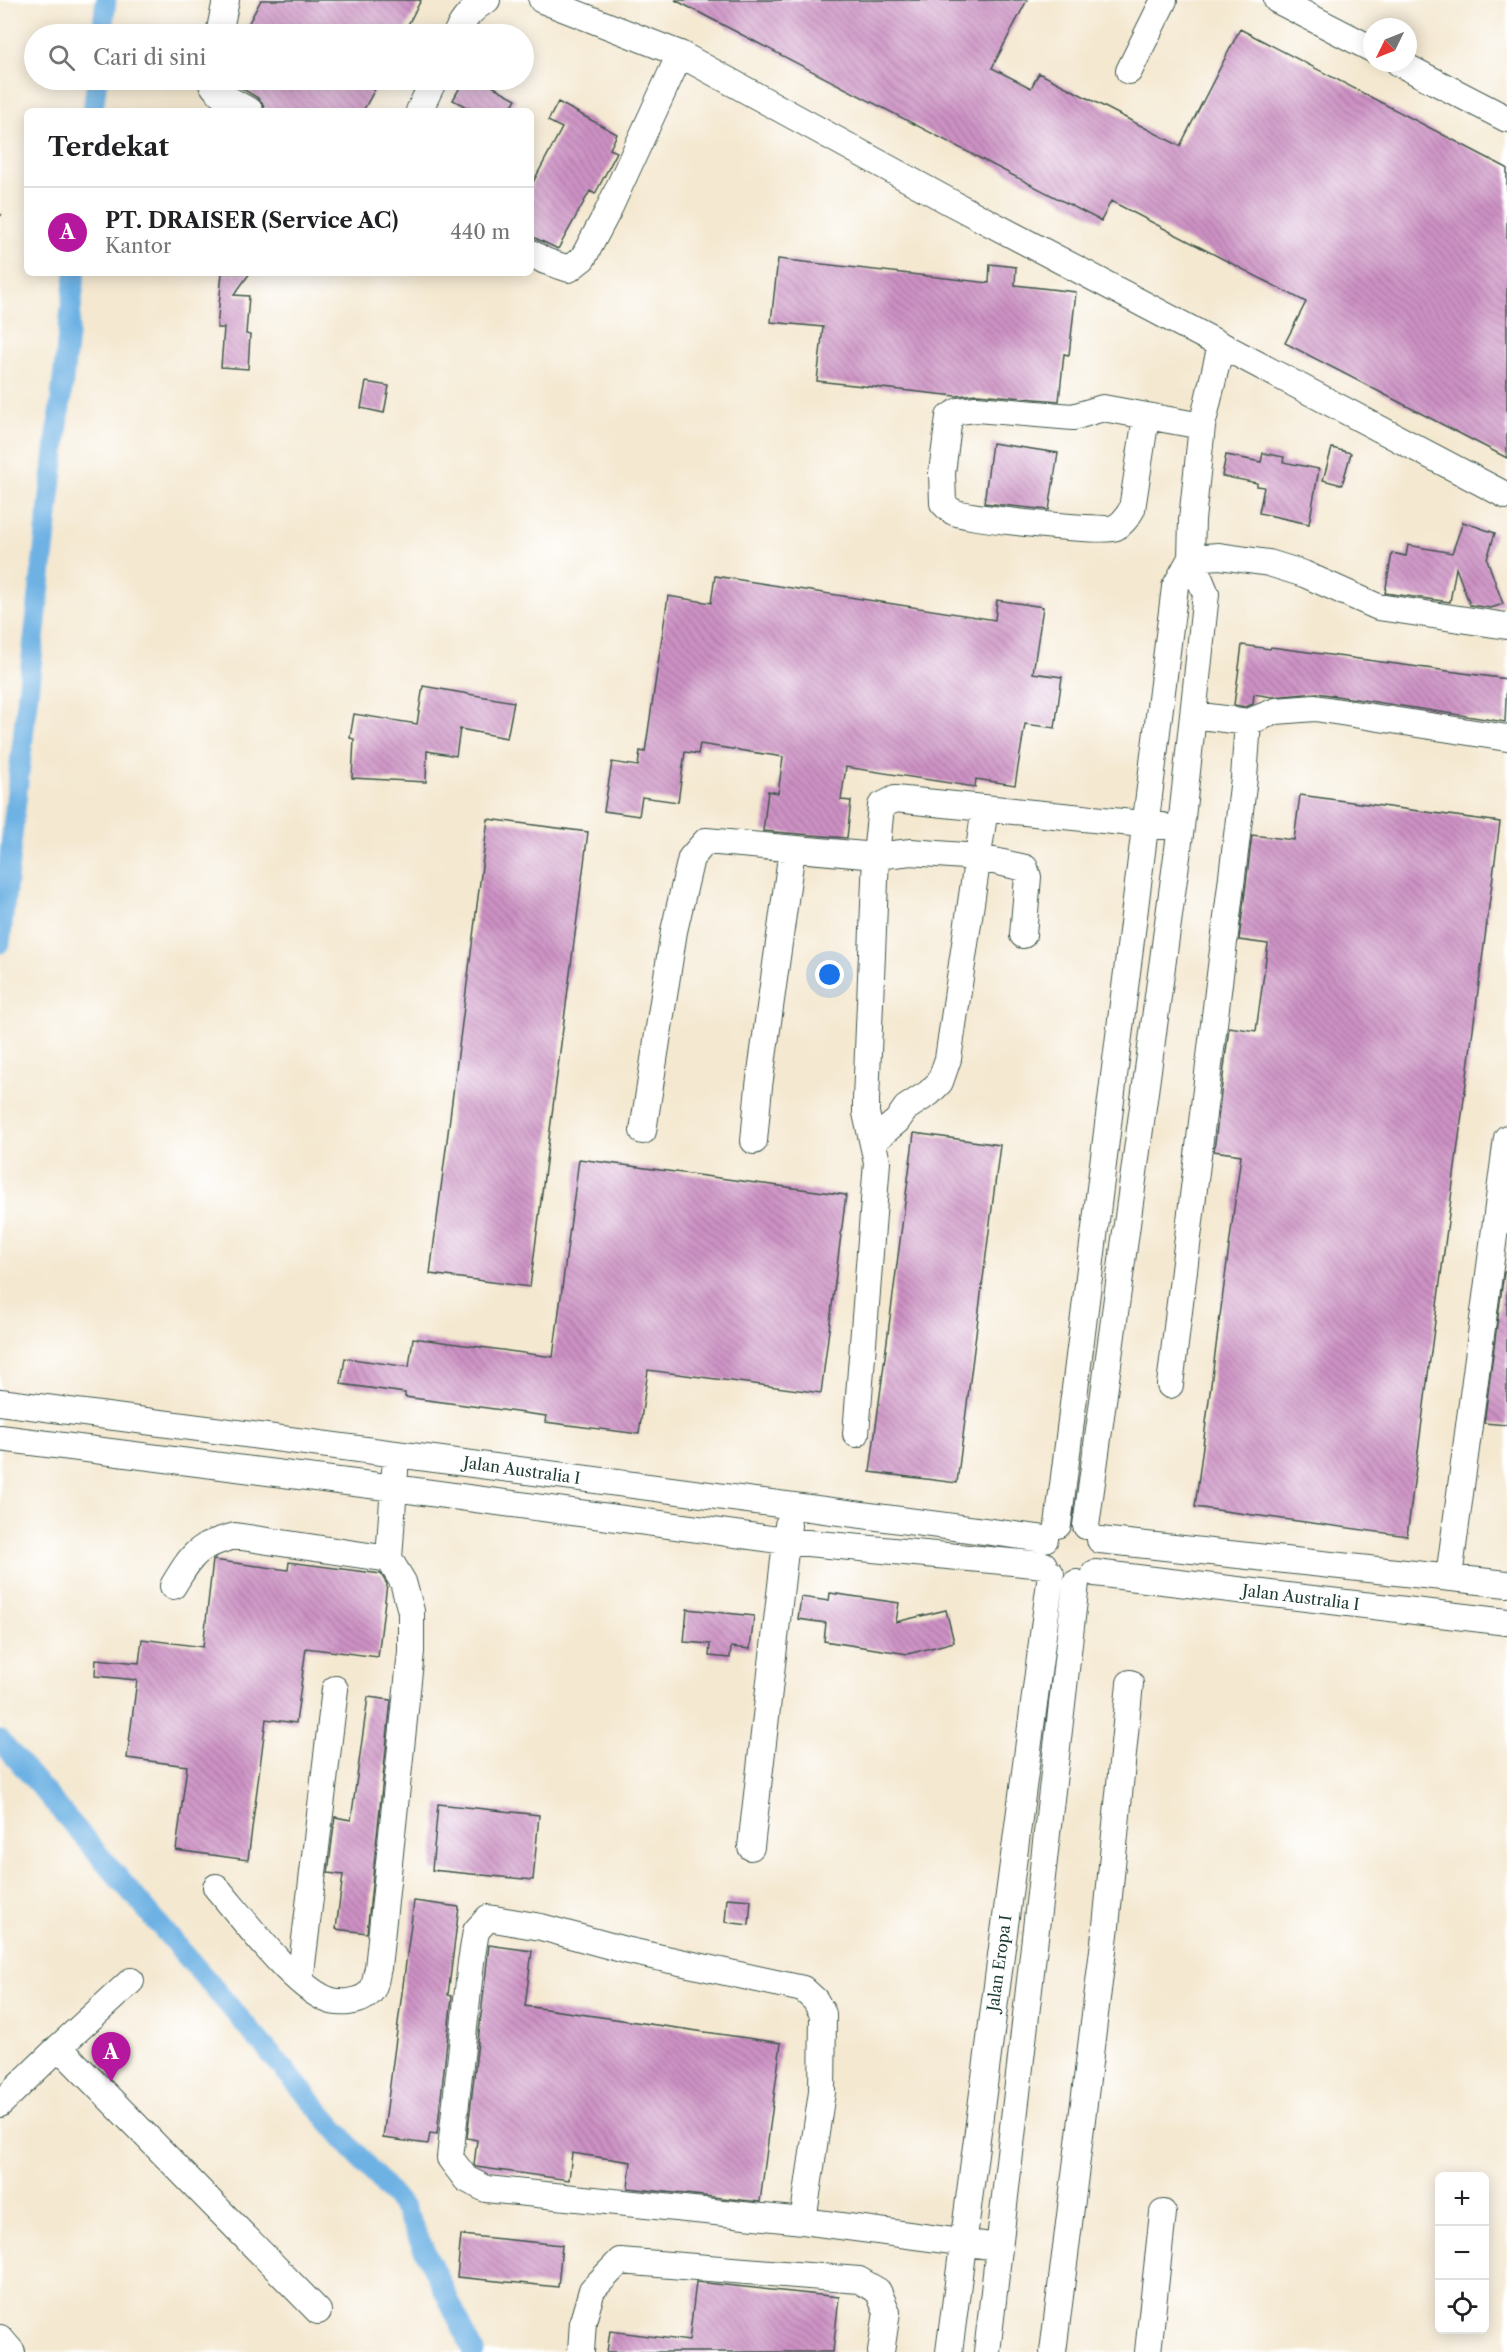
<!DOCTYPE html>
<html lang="id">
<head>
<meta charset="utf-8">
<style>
  :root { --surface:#fff; --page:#f2f2f2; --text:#202124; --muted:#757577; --line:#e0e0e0; --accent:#b5179e }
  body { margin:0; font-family:"Libre Caslon Text",serif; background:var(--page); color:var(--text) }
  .controls { position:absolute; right:18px; bottom:18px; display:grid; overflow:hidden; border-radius:9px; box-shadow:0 3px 15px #0003 }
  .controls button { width:54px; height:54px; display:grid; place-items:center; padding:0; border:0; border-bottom:2px solid var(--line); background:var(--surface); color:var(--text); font:30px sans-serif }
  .compass { position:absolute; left:1363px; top:18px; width:54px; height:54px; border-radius:50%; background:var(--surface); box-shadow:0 3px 15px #0003; rotate:227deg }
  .you { position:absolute; left:830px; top:975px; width:21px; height:21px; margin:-15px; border:4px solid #fff; border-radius:50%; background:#1a73e8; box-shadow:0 0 0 9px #1a73e833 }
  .badge { display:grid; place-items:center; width:39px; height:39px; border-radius:50%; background:var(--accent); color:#fff; font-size:20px; font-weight:700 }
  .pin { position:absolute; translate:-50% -50px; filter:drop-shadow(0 2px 3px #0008) }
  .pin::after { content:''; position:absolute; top:32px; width:21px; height:18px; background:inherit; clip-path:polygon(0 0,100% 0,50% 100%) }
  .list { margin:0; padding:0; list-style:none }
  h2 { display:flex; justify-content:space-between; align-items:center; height:78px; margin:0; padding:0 24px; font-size:26px }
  h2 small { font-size:20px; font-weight:400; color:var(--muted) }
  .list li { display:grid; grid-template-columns:39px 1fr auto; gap:18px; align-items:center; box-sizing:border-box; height:90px; padding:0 24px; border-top:2px solid var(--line) }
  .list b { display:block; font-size:22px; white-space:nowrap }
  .list p { margin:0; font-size:20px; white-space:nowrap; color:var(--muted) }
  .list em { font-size:20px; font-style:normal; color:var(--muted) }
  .icon { flex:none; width:33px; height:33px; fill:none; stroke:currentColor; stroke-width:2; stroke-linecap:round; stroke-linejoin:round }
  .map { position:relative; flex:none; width:1507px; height:2352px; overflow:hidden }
  .search { position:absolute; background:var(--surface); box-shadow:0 3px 15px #0003; left:24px; top:24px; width:510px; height:66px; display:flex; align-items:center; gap:15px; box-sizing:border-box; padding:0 21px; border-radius:33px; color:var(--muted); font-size:22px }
  .panel { position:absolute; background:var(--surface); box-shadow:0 3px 15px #0003; left:24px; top:108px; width:510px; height:168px; border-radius:9px }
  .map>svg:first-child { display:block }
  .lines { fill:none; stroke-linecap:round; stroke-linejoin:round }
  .canal { stroke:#6eb2e4; stroke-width:21 }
  .building { fill:url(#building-back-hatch) }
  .minor-casing { stroke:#3f574b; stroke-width:28 }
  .path { stroke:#3f574b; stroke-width:4; stroke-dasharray:1.5 4.5; stroke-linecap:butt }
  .minor { stroke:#fff; stroke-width:26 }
  .labels { text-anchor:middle; stroke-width:4.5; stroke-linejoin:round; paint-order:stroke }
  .street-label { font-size:16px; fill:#1f3d34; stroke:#fff }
</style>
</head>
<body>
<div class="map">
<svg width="1507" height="2352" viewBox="0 0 1507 2352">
  <defs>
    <pattern id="building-back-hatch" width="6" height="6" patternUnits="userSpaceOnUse" patternTransform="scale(1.5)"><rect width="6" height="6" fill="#cd91c4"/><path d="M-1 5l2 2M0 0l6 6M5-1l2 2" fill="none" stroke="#a678a0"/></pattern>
  </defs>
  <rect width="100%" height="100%" fill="#fff"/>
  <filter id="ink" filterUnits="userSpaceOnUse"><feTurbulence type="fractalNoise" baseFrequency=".0167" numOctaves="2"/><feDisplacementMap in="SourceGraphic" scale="12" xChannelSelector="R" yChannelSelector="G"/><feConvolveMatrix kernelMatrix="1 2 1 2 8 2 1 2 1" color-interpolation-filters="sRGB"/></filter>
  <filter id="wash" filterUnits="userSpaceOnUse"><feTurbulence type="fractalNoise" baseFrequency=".008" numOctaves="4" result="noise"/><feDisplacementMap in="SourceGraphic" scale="24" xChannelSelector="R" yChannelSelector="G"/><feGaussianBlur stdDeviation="1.35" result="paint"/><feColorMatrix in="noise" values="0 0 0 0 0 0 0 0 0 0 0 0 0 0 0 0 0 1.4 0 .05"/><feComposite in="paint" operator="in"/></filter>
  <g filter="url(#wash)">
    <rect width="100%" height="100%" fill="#f4e8d0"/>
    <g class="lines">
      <path class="canal" d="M102 34 106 0
        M93 111 97 80
        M0 943 75 273
        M0 1740 405 2210 474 2352"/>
    </g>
    <g id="blocks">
      <path class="building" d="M261 0H421L403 34H243Z
        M675 0H1027L992 68 1031 88 1039 73 1180 146 1240 29 1507 168V458L1285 343 1306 302 1111 201 1101 221Z
        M228 80H380L363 111H265L263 104 258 98Z
        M464 80H481L516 99 509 111H474L453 100Z
        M558 102 617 134 610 149 617 152 595 194 590 191 558 249 531 236V186L562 128 548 121Z
        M778 259 989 283 990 264 1016 267 1015 285 1076 292 1069 355 1064 354 1059 401 977 394 956 396 817 381 823 327 771 322Z
        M222 273H250L234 295 249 296 246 334 250 335 248 369 221 367 224 328H217Z
        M366 382 389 386 384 413 361 408Z
        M992 443 1058 453 1049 510 984 503Z
        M1332 448 1351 453 1342 485 1323 480Z
        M1263 453 1284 457 1283 462 1319 469 1309 524 1259 513 1264 487 1257 486V483L1222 476 1226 455 1261 462Z
        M1463 522 1495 533 1487 559 1503 604 1491 608 1470 605 1456 568 1450 602 1385 593 1392 553 1406 556 1408 545 1452 553Z
        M715 576 995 620 997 600 1043 607 1033 673 1062 677 1055 728 1025 724 1015 785 976 779 975 787 846 767 841 800 851 801 847 838 763 831 768 791 778 793 783 757 700 744 698 754 685 752 678 802 642 797 639 816 604 811 612 762 638 766 640 751 645 752 668 596 711 603Z
        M1242 645 1270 649 1271 647 1507 679 1505 722 1317 693 1272 697 1254 694 1253 704 1246 707 1234 705Z
        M423 686 514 702 507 738 460 729 456 756 427 751 426 782 352 778 354 739 350 738 354 714 417 724Z
        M1300 795 1500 822 1407 1536 1195 1507 1241 1155 1214 1151 1229 1027 1256 1031 1268 944 1239 940 1252 835 1294 840Z
        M488 819 588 832 530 1287 430 1274Z
        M914 1133 1000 1145 957 1483 870 1472Z
        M579 1159 846 1195 821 1393 648 1370 639 1434 545 1422 546 1416 405 1397V1393L341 1384 345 1358 409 1367 413 1338 553 1357Z
        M1504 1272H1507V1425L1484 1423Z
        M213 1560 288 1570 289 1562 381 1574 387 1584 378 1657 306 1648 296 1723 266 1719 248 1860 176 1850 187 1766 127 1758 137 1680 95 1676 96 1659 139 1663 142 1639 203 1647Z
        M830 1593 899 1603 896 1622 946 1610 954 1642 908 1654 824 1641 826 1623 798 1619 801 1597 829 1601Z
        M687 1609 754 1616 750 1649 731 1647 730 1658 709 1656 710 1644 684 1642Z
        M368 1697 391 1700 367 1933 336 1929 343 1875 328 1873 335 1817 351 1820Z
        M438 1804 539 1815 533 1880 432 1870Z
        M727 1898 751 1900 749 1925 725 1922Z
        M414 1901 459 1907 448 1995 452 1996 437 2134 430 2133 428 2144 383 2138Z
        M489 1945 532 1951 525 2006 781 2043 760 2202 628 2188 631 2162 572 2153 569 2180 476 2167 474 2165 477 2140 467 2138Z
        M461 2235 562 2245 558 2287 457 2277Z
        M696 2282 839 2297 833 2352H607L610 2331 689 2341Z"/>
    </g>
  </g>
  <g filter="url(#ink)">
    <use href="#blocks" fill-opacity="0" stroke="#3f574b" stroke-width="1.5"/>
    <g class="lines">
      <g class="minor-casing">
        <path id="minor" d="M542 0 680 54 950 202 1507 496
          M1277 0 1372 49
          M219 34 226 0
          M456 34C462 21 473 7 487 0
          M1399 63 1507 119
          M1129 71 1164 0
          M210 80C216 95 236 103 250 111
          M419 111 434 80
          M531 253 545 261 569 269 583 258 608 211 680 54
          M1146 417 1132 509C1128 516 1121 526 1113 528 1101 532 965 518 954 512 950 511 946 506 943 503L942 473 949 417 959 411 976 409 1073 417 1103 408 1202 426
          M1191 558 1219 556 1269 563 1304 574 1378 607 1507 626
          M1193 715 1248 722 1276 711 1315 708 1507 738
          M643 1131 674 931 691 858 706 841 876 856 911 852 977 857 1025 868 1028 877 1023 935
          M754 1141 759 1086 792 850
          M873 1141 897 1121 906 1108 929 1093 940 1082 948 1059 985 808
          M1170 1385 1244 778 1248 722
          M0 1402 1045 1539
          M856 1434 877 1162 866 1113V1100L876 856 881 806 895 799 1162 826
          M0 1438 394 1488 786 1541 1044 1565
          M1058 1525 1175 587 1191 558
          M1086 1526 1181 827 1206 594 1191 558 1192 520 1202 426 1221 345
          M1100 1540 1507 1584
          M1095 1573 1507 1622
          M1449 1577 1507 1138
          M173 1586C193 1553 197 1546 235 1536L389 1559
          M751 1847 788 1525
          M216 1887C242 1917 291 1984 326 1999 339 2005 363 2003 372 1990 376 1984 376 1974 378 1968L411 1652V1611L403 1582 389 1559 395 1471
          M300 1981 335 1689
          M59 2047 318 2311
          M0 2104 59 2047 131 1981
          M803 2221 822 2092 823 2014 815 2000 803 1989 625 1950 541 1927 488 1918 476 1931 471 1962 450 2158 466 2179 486 2189 803 2221 998 2247
          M0 2338 12 2352
          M581 2352 583 2321 592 2290 620 2261 859 2280 878 2291 887 2312 881 2352
          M949 2352 1051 1574
          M987 2352 1076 1583
          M1053 2352 1106 1926 1130 1683
          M1148 2352 1163 2213"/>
      </g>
      <path class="path" d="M0 215 3 218"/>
      <use href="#minor" class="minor"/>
    </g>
  </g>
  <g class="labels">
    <g class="street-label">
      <text transform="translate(522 1470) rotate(8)" y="6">Jalan Australia I</text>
      <text transform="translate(1301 1597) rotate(7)" y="6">Jalan Australia I</text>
      <text transform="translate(999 1963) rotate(-82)" y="6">Jalan Eropa I</text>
    </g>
  </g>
</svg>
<div class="controls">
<button>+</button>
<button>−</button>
<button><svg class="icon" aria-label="locate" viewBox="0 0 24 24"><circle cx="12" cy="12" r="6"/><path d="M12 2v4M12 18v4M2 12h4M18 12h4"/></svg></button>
</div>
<svg class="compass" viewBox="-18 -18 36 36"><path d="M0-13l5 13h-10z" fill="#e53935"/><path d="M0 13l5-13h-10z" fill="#757577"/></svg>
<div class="you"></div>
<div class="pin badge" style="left:111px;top:2082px">A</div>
<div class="search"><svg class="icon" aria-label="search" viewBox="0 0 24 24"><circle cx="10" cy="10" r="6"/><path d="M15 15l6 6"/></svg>Cari di sini</div>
<section class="panel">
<h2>Terdekat<small></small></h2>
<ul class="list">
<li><span class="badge">A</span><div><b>PT. DRAISER (Service AC)</b><p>Kantor</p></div><em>440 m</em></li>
</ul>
</section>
</div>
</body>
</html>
